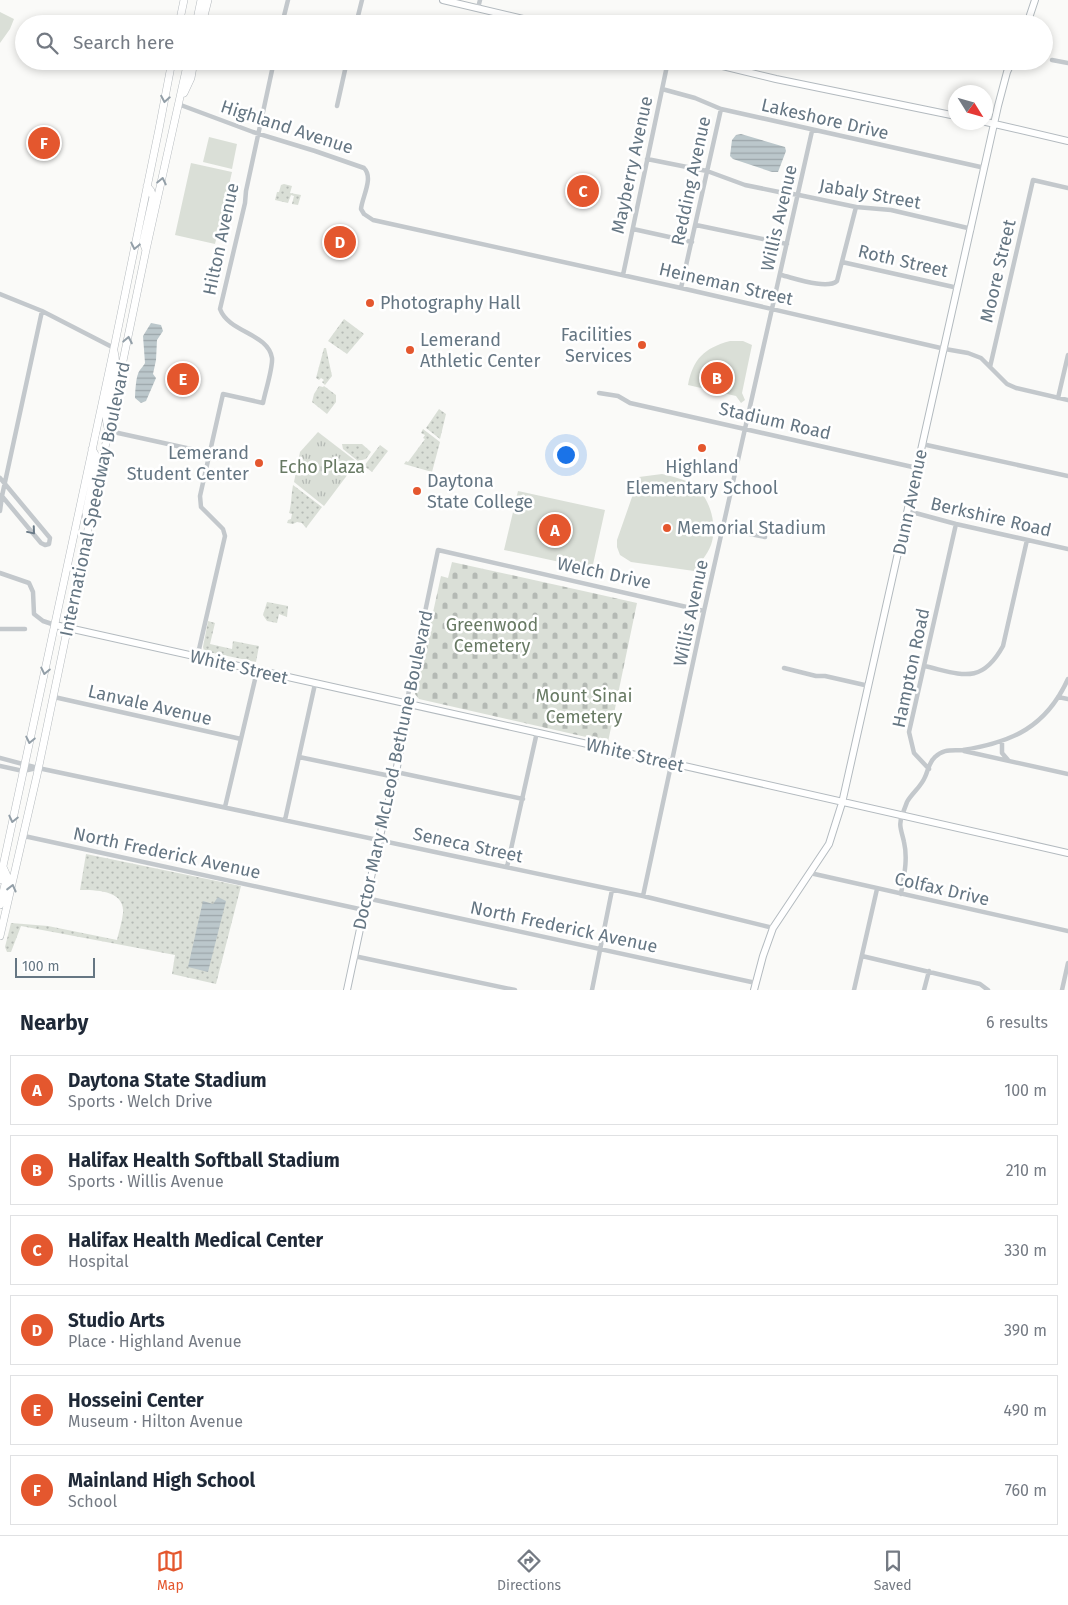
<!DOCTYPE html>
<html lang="en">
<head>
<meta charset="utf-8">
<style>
  :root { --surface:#fff; --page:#f6f6f7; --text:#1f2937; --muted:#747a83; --line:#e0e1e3; --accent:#e4572e }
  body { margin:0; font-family:"Fira Sans",sans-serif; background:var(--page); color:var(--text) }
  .compass { position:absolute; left:948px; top:85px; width:45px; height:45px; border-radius:50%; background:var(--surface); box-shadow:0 2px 8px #0003; rotate:127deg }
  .scale { position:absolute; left:15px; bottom:12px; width:80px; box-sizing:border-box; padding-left:5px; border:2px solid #657683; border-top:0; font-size:14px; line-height:18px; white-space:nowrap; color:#657683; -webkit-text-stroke:4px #fff; paint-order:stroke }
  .you { position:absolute; left:565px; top:454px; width:18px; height:18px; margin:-12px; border:4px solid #fff; border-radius:50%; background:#1a73e8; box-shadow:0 0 0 8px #1a73e833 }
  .badge { display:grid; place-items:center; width:32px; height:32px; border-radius:50%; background:var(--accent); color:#fff; font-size:16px; font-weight:700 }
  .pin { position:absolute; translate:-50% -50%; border:2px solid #fff; box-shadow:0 1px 5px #0006 }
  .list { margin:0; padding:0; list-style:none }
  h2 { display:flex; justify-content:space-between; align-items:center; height:65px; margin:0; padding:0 20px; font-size:21px }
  h2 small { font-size:16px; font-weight:400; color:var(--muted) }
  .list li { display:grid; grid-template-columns:32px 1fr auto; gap:15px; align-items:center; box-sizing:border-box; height:70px; margin:0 10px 10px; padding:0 10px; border:1px solid var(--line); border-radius:0px }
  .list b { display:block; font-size:19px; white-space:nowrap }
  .list p { margin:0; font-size:16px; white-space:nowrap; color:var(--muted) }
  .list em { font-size:16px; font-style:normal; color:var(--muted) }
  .icon { flex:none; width:28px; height:28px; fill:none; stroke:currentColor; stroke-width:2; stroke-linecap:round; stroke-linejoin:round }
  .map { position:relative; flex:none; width:1068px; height:990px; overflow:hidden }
  .search { position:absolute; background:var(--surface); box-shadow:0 2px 8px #0003; left:15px; right:15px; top:15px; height:55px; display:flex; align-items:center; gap:12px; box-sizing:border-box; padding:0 18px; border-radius:28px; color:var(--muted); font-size:19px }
  .sheet { height:545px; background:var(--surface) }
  nav { display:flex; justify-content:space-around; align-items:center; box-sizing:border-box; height:70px; border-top:1px solid var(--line); background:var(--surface); font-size:14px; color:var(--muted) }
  nav a { display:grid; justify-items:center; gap:2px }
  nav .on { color:var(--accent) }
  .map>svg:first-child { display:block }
  .grass { fill:url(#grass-dots) }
  .cemetery { fill:url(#cemetery-stones) }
  .park { fill:url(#park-tufts) }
  .pitch { fill:#dadfd7 }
  .water { fill:url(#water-rules) }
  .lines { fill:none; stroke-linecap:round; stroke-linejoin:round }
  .secondary-casing { stroke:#b3babf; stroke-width:8 }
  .primary-casing { stroke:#b5babe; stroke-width:8 }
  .street { stroke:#c3c8cc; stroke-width:4.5 }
  .secondary { stroke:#fff; stroke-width:6 }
  .primary { stroke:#fff; stroke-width:7 }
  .oneway { stroke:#939fa8 }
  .oneway2 { stroke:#6a7a87 }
  .poi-dot { fill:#e4572e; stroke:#fff; stroke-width:2 }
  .labels { text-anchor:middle; stroke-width:5; stroke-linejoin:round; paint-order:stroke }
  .street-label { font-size:18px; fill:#657683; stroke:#fff }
  .poi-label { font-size:18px; fill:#657683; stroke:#fff; text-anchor:start }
  .park-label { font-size:18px; fill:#687a64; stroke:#fff }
</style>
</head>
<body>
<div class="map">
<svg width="1068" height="990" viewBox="0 0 1068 990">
  <defs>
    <pattern id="grass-dots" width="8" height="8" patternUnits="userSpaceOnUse" patternTransform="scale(1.25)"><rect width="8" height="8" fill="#dadfd7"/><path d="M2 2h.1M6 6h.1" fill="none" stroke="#b4b9b4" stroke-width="1.8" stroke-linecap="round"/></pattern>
    <pattern id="cemetery-stones" width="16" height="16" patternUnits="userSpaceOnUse" patternTransform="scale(1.25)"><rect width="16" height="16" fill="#dadfd7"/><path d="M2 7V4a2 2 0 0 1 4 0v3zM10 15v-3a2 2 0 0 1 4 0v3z" fill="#b4b9b4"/></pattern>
    <pattern id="park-tufts" width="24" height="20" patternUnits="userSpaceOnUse" patternTransform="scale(1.25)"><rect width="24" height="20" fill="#dadfd7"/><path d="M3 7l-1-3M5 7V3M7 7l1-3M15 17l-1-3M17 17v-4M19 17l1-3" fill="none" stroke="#b4b9b4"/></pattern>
    <pattern id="water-rules" width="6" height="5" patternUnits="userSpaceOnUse" patternTransform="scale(1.25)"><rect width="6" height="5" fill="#bbc7cb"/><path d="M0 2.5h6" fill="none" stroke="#9ca6aa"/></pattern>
  </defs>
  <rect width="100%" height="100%" fill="#fafaf8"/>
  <path class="grass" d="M284 184 292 186 290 193 301 195 298 205 292 204 294 196 291 195 288 203 275 200 277 192H279L281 185Z
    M344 319 364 334 347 354 328 341Z
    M324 348H326L332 376 325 385 322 382 324 380 321 378 319 380 316 378Z
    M319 386 323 387 324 386 336 395V402L327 414 312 402 314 394Z
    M439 409 446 414 440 439 426 428Z
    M423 429 440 442 432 472 404 464 406 461 408 462 425 439 423 438 425 435 421 433Z
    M342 444H362L371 452 366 459 358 461 343 449Z
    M380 445 388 451 372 472 364 466Z
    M293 485 322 507 306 528 302 523 297 522 293 524 287 523 288 520 291 519 292 514 289 513C292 503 291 495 293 485Z
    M267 602 288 606 287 617 279 614 277 623 267 621 263 615Z
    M208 621 215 623 210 644 232 649 233 641 259 646 256 662 204 651 203 647Z
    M86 854 241 886 216 984 172 974 175 955 21 926 11 952H7L5 947 11 923 48 926 117 940C119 931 122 922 123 913 125 890 95 890 80 890Z"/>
  <path class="cemetery" d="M452 562 597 594 577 677 597 594 637 603 608 742 419 699 415 694 441 576 448 578Z"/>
  <path class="park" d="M318 432 357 462 324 506 294 482 300 452Z"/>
  <path class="pitch" d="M0 12 14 19 10 29 0 43Z
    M209 137 237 144 232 169 203 162Z
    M191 163 232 172 215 244 175 235Z
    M730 341H743L752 345 742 393 745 400 741 403 736 396 688 385C693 359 704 348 730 341Z
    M662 474C672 476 683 479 692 484 710 496 718 525 711 545 707 555 700 563 694 571L631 562 620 555 617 547V540L639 477Z
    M518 491 605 510 592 569 504 550Z"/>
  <path class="water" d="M741 134 785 147 786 151 778 172H772L733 159 730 156 732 140 736 135Z
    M151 323 161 325 163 331 157 340 156 360 153 374 156 378 146 401 141 403 135 398C135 393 136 378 138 374 139 370 143 367 145 363L143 336Z
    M218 897 226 901 208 972 188 967 203 901 213 904Z"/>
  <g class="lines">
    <g class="secondary-casing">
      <path id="secondary" d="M443 0 544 24
        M1027 24 1035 0
        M702 61 776 79 956 116
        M986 122 1068 141
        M55 625C216 662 378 696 539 733 715 772 891 814 1068 853
        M347 990 379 840 396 772 409 704
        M754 990 763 956 773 928 829 844 842 803 998 106 1007 72 1012 61"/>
    </g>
    <g class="primary-casing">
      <path id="primary" d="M179 24 184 0
        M196 24 201 0
        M202 24 208 0
        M184 93 191 78 194 61
        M146 250 143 242 153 197 151 191 147 186
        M108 428C100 401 121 376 114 351
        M87 524 86 513 97 460 96 456 92 449
        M0 880 114 348 159 129 172 61
        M0 905 7 876 3 867
        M0 936 37 775 146 250 188 61"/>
    </g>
    <path class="street" d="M478 8 480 0
      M282 24 288 0
      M356 24 362 0
      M1052 60 1068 63
      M662 89 695 98 721 109 985 168
      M178 104 253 132 315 151 364 168C374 178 362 197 361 209L364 214 373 220 681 288 945 349 968 353 981 358 1007 384 1016 388 1068 400
      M337 106 347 61
      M647 159 707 171 745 185 779 192 799 195 856 207 891 210 972 229
      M696 225 787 244
      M633 229 692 242
      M842 262 958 288
      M623 275 668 61
      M781 275C794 278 827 290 837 281L856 207
      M681 288 721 109
      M0 294 42 311 114 348
      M990 367 1033 180 1068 188
      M599 393 618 396 630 403 917 468
      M1058 398 1068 355
      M109 431 209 453
      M922 444 1068 476
      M0 478 50 538 49 544 45 545 41 543 1 495
      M0 511 2 496 42 311
      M908 511 956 524 1068 549
      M724 529 765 537
      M0 573 29 583 33 592 34 614 43 621 55 625
      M0 629H25
      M197 658 225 536 223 529 201 507 200 496 223 394 263 403C265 392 273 368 272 358 268 333 229 333 220 309L245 203 246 191 274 61
      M924 666C961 674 981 686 1003 646L1027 540
      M784 668 816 676H825L869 686
      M54 697 241 739
      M1058 697 1068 699
      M409 704 408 696 411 679 438 550 704 611
      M1002 741V753L1008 760
      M964 751 1068 774
      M299 757 395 777
      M0 758 38 768 643 896 773 928
      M0 766 23 771 37 768
      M929 769 914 753 909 732 956 524
      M396 772 523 799
      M225 807 257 671
      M285 820 315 684
      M24 836 364 910
      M507 867 537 732
      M810 873 1068 931
      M901 894C904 876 908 859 904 842 902 832 898 825 902 816 903 812 906 805 907 802 912 793 921 787 925 777 928 771 929 762 935 757 944 748 953 751 963 750 1013 742 1046 727 1068 679
      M643 896 704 611 812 131
      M366 898 756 983
      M354 956 515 990
      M862 956 980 984 988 990
      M592 990 612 890
      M854 990 877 889
      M924 990 929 971
      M1062 990 1068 963"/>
    <use href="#secondary" class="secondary"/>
    <use href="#primary" class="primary"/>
  </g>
  <defs><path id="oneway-chevron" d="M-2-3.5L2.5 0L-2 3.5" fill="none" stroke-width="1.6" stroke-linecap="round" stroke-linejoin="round" transform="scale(1.25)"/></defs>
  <g class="oneway">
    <use href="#oneway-chevron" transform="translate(165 99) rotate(100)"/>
    <use href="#oneway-chevron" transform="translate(162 181) rotate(-78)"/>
    <use href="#oneway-chevron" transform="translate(135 246) rotate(102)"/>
    <use href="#oneway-chevron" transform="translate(128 340) rotate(-79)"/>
    <use href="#oneway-chevron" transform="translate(45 671) rotate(102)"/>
    <use href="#oneway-chevron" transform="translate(30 740) rotate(102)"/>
    <use href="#oneway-chevron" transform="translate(13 819) rotate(103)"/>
    <use href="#oneway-chevron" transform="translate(12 888) rotate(-76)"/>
  </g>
  <use class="oneway2" href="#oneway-chevron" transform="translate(32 531) rotate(50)"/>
  <g class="poi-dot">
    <circle cx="370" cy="303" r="5"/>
    <circle cx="642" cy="345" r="5"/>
    <circle cx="410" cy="350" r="5"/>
    <circle cx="702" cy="448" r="5"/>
    <circle cx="259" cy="463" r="5"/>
    <circle cx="417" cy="491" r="5"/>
    <circle cx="667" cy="528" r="5"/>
  </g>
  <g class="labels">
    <g class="street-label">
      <text transform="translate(825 119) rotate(13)" y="6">Lakeshore Drive</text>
      <text transform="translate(287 127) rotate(18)" y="6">Highland Avenue</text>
      <text transform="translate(632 165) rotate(-78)" y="6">Mayberry Avenue</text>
      <text transform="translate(691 181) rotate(-78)" y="6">Redding Avenue</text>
      <text transform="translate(870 194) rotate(10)" y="6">Jabaly Street</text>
      <text transform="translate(779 218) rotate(-77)" y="6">Willis Avenue</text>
      <text transform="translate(221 239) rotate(-78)" y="6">Hilton Avenue</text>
      <text transform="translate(903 261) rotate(13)" y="6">Roth Street</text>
      <text transform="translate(998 271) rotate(-77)" y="6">Moore Street</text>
      <text transform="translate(726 284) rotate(13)" y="6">Heineman Street</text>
      <text transform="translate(775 421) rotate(13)" y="6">Stadium Road</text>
      <text transform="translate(95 499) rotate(-78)" y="6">International Speedway Boulevard</text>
      <text transform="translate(910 502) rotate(-78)" y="6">Dunn Avenue</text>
      <text transform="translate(991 517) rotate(13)" y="6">Berkshire Road</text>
      <text transform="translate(604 573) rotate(12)" y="6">Welch Drive</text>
      <text transform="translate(691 613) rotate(-78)" y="6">Willis Avenue</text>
      <text transform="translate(239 667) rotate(13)" y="6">White Street</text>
      <text transform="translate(911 668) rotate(-78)" y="6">Hampton Road</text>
      <text transform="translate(150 705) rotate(13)" y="6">Lanvale Avenue</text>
      <text transform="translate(635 755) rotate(13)" y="6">White Street</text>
      <text transform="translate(393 770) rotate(-78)" y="6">Doctor Mary McLeod Bethune Boulevard</text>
      <text transform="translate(468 845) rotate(12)" y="6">Seneca Street</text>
      <text transform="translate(167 853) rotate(12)" y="6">North Frederick Avenue</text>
      <text transform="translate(942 889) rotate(13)" y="6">Colfax Drive</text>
      <text transform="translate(564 927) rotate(12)" y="6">North Frederick Avenue</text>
    </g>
    <g class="poi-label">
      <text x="380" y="309">Photography Hall</text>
      <text x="632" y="341" text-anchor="end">Facilities<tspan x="632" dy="21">Services</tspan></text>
      <text x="420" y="346">Lemerand<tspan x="420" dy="21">Athletic Center</tspan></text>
      <text x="249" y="459" text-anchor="end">Lemerand<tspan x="249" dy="21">Student Center</tspan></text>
      <text x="702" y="473" text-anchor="middle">Highland<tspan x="702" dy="21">Elementary School</tspan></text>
      <text x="427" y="487">Daytona<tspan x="427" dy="21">State College</tspan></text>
      <text x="677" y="534">Memorial Stadium</text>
    </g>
    <g class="park-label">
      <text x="322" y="473">Echo Plaza</text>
      <text x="492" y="631">Greenwood<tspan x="492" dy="21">Cemetery</tspan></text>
      <text x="584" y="702">Mount Sinai<tspan x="584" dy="21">Cemetery</tspan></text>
    </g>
  </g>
</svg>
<svg class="compass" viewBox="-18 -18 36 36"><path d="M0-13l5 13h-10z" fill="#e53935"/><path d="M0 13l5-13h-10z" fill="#747a83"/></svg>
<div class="scale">100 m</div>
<div class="you"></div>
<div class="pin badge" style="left:555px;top:530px">A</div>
<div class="pin badge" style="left:717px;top:378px">B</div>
<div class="pin badge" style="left:583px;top:191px">C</div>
<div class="pin badge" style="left:340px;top:242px">D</div>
<div class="pin badge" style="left:183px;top:379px">E</div>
<div class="pin badge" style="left:44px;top:143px">F</div>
<div class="search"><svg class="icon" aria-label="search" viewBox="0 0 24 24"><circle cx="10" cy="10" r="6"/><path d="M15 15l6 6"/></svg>Search here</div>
</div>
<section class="sheet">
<h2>Nearby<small>6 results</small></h2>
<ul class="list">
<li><span class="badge">A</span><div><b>Daytona State Stadium</b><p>Sports · Welch Drive</p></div><em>100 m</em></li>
<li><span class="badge">B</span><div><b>Halifax Health Softball Stadium</b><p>Sports · Willis Avenue</p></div><em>210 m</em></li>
<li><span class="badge">C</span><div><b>Halifax Health Medical Center</b><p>Hospital</p></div><em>330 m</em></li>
<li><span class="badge">D</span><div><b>Studio Arts</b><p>Place · Highland Avenue</p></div><em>390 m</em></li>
<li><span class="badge">E</span><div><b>Hosseini Center</b><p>Museum · Hilton Avenue</p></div><em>490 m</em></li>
<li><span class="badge">F</span><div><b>Mainland High School</b><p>School</p></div><em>760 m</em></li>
</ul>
</section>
<nav>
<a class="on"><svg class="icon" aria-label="map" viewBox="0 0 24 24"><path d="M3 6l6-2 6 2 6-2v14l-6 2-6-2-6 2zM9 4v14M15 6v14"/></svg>Map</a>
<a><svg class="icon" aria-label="directions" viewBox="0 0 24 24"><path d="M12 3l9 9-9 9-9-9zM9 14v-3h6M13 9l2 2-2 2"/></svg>Directions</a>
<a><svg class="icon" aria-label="saved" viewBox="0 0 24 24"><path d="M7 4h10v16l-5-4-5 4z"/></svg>Saved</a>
</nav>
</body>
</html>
